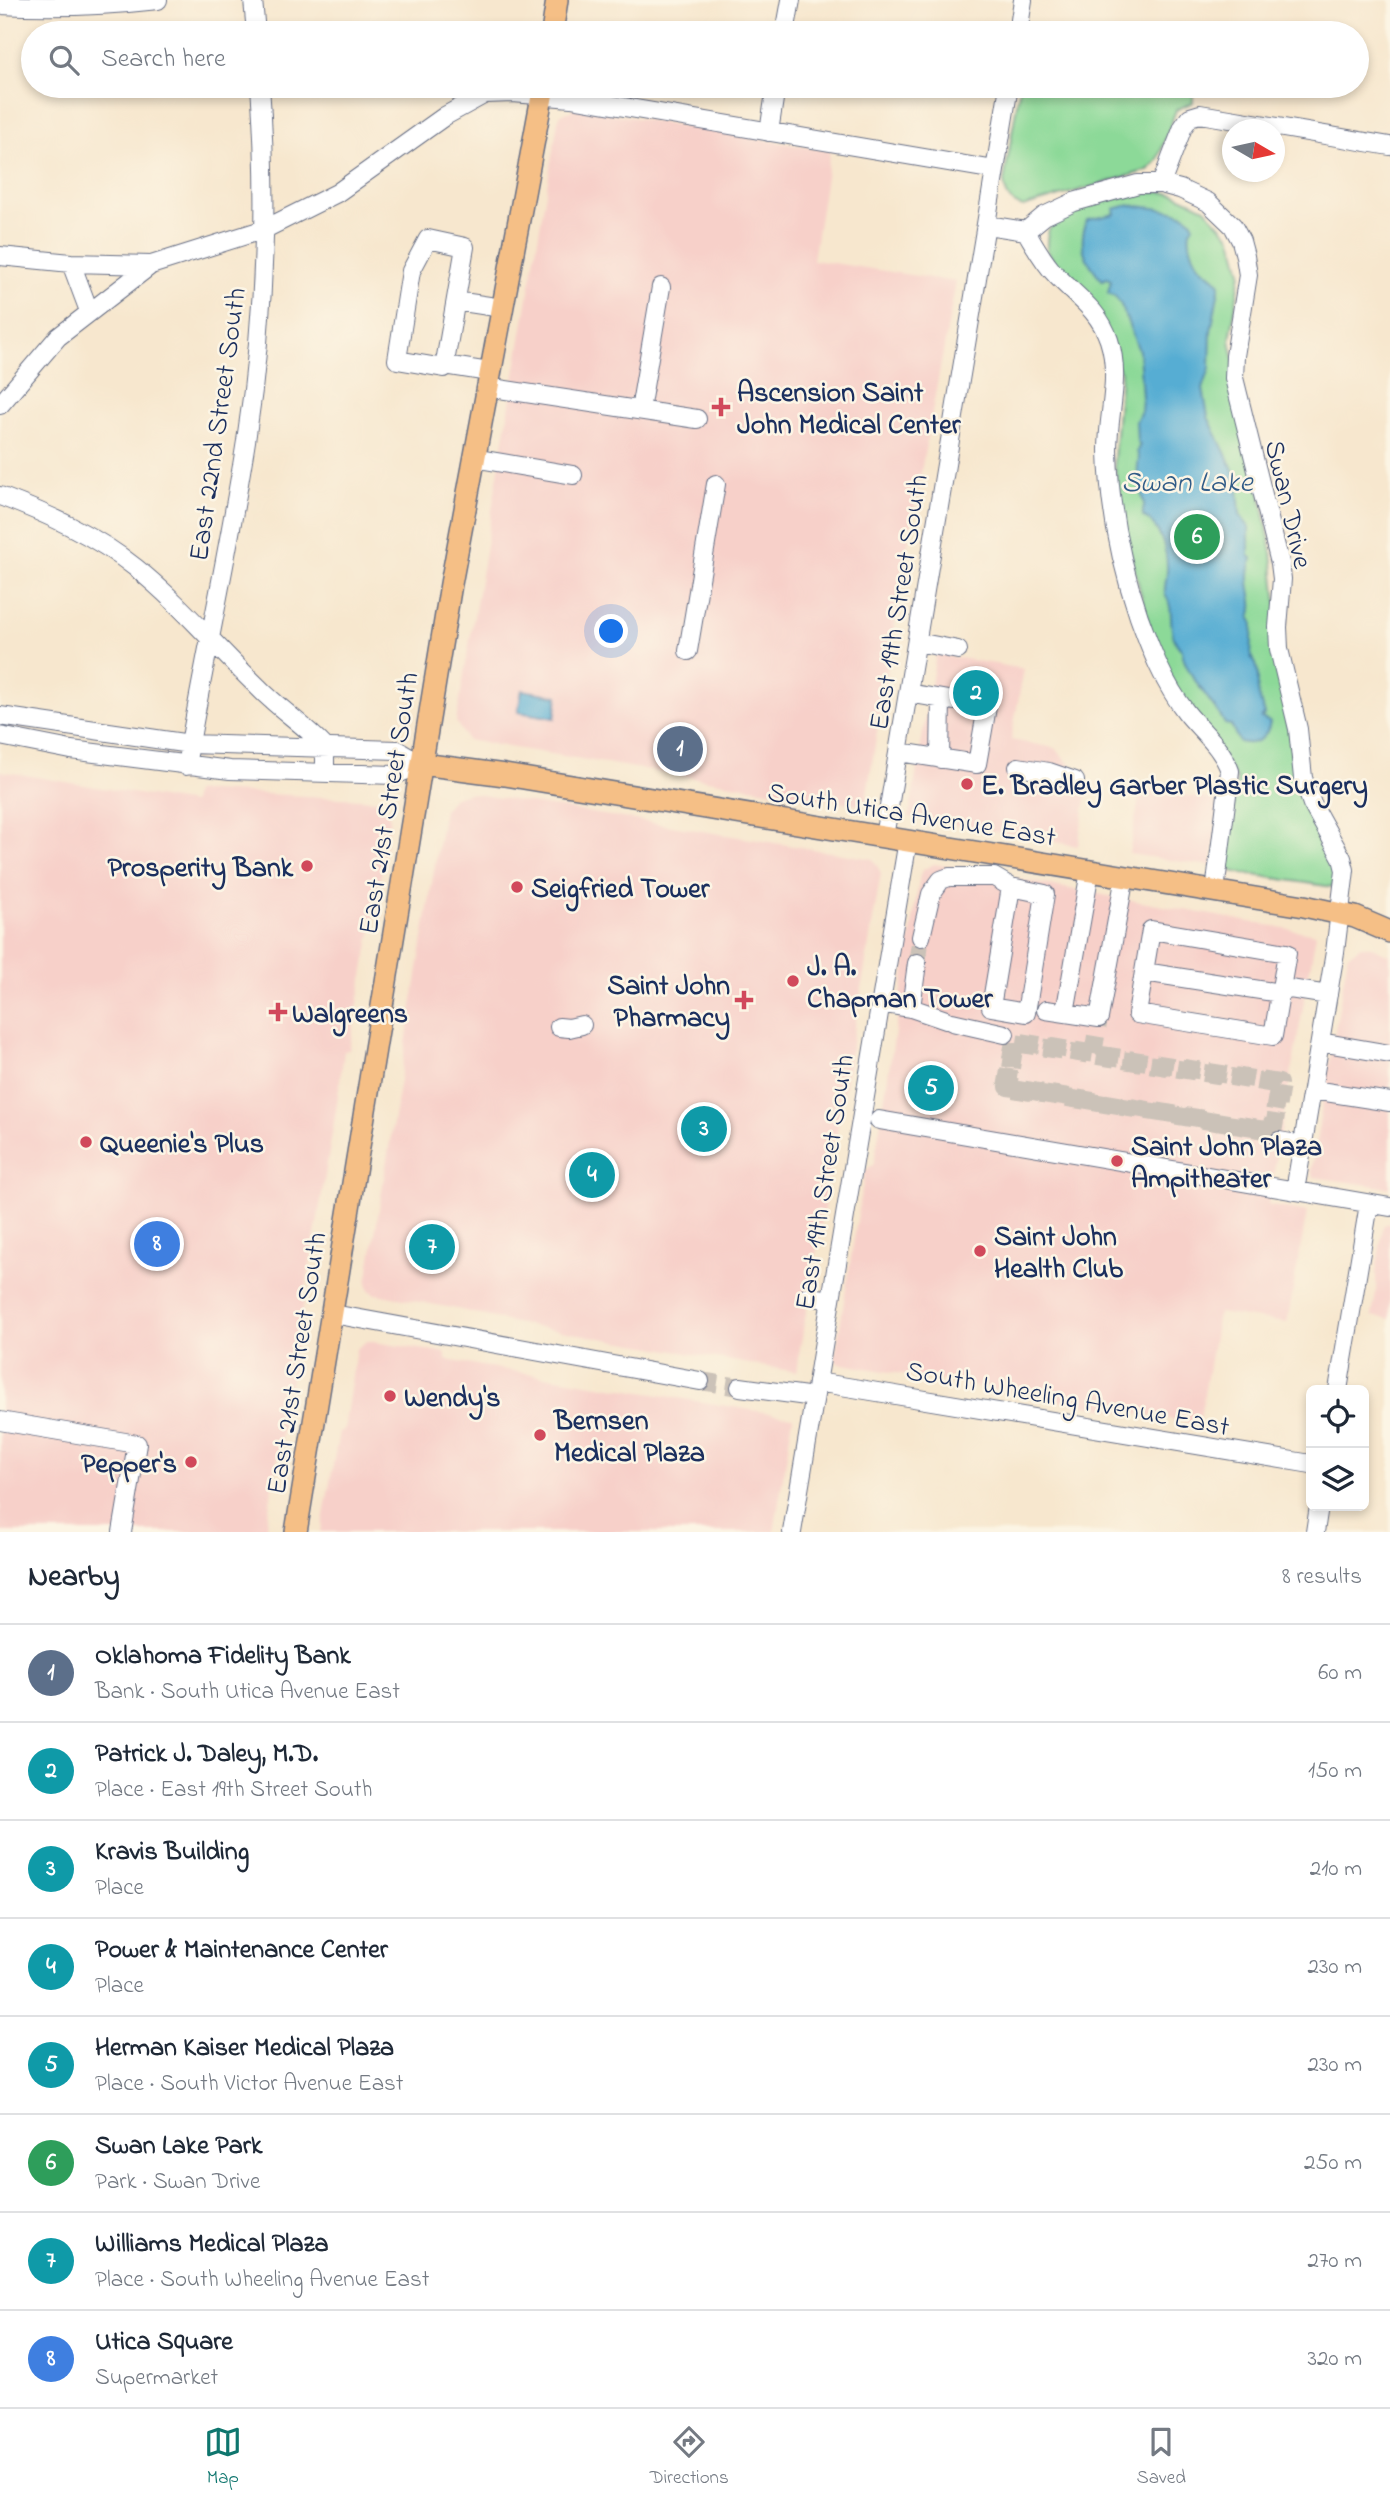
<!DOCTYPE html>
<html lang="en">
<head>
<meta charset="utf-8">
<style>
  :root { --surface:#fff; --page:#f6f6f7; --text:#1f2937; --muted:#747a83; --line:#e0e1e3; --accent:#0f766e }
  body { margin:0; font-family:"Indie Flower",sans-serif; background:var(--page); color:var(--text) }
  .controls { position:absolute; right:21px; bottom:21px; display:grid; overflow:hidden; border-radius:10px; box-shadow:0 4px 10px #0003 }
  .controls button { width:63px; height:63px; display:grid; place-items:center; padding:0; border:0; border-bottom:2px solid var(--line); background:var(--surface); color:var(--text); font:35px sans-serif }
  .compass { position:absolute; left:1222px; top:119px; width:63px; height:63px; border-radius:50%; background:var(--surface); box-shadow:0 4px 10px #0003; rotate:99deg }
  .you { position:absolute; left:612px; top:632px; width:24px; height:24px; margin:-18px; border:5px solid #fff; border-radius:50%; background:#1a73e8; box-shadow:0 0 0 10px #1a73e833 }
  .badge { display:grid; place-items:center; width:46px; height:46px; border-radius:50%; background:var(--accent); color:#fff; font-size:23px; font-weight:700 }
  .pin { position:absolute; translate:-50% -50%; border:4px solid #fff; box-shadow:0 2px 7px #0006 }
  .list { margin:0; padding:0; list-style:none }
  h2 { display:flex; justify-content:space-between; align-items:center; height:91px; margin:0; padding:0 28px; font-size:30px }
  h2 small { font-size:23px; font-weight:400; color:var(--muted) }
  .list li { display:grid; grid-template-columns:46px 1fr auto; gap:21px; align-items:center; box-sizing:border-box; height:98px; padding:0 28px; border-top:2px solid var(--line) }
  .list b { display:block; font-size:26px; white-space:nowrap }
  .list p { margin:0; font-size:23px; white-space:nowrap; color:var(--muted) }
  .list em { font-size:23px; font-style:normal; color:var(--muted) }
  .icon { flex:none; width:38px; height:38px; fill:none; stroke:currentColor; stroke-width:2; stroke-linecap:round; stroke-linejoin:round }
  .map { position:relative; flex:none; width:1390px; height:1532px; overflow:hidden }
  .search { position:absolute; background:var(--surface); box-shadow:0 4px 10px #0003; left:21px; right:21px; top:21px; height:77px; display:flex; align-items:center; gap:18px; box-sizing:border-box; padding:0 24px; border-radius:38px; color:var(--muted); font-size:26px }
  .sheet { height:875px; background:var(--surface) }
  nav { display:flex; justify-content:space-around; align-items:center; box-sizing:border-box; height:98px; border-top:2px solid var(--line); background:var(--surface); font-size:19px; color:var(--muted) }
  nav a { display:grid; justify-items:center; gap:4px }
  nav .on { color:var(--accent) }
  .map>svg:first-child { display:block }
  .built { fill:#f7d0c9 }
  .green { fill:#8cd998; stroke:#54847b; stroke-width:2 }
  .water { fill:#56add3; stroke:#386e98; stroke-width:2 }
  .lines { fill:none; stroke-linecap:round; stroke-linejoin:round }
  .minor-tunnel { stroke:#cbc2b8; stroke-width:18; stroke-dasharray:18 9; stroke-linecap:butt }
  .minor-casing { stroke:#686f85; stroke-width:20 }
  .major-casing { stroke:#686f85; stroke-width:24 }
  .minor { stroke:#fff; stroke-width:18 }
  .major { stroke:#f5bf86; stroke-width:21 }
  .poi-dot { fill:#d1495b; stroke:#fcf5e5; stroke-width:2.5 }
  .labels { text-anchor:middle; stroke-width:5; stroke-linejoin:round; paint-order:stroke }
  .poi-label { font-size:28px; font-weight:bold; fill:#1b2f5e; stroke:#fcf5e5; text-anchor:start }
  .street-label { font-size:28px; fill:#1b2f5e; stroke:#fcf5e5 }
  .water-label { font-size:30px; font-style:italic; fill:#305b87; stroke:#fcf5e5 }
</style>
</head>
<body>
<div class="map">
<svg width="1390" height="1532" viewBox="0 0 1390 1532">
  <rect width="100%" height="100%" fill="#fcf5e5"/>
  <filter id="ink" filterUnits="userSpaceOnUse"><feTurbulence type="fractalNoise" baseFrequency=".0143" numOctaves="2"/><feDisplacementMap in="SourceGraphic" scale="14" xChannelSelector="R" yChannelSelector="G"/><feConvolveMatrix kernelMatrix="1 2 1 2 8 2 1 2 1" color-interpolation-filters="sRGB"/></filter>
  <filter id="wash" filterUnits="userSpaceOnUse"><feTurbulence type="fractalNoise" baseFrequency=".00686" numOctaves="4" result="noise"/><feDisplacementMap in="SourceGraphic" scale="28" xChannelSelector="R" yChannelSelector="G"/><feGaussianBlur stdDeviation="1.57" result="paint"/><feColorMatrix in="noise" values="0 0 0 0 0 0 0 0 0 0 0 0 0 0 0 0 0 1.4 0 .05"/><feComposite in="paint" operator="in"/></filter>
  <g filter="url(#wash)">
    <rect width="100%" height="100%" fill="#f7e7ce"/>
    <path class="built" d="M572 107 830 151 813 260 956 282 910 531 865 806 467 740 456 722 558 121 561 114 571 111Z
      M936 654 1024 669 1011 740 1055 748 1083 779 1089 781 1078 846 909 817Z
      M0 771 192 803 194 792 210 791 378 800 390 817 375 911 350 1046 349 1050 344 1051 336 1110 265 1532H0Z
      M1141 788 1220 801 1211 866 1129 854Z
      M469 793 873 859 881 873 796 1372 515 1323 453 1308 376 1294 369 1290 367 1283 444 809 454 797Z
      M934 864 1316 934 1268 1205 1307 1212 1287 1323 1218 1313 1199 1424 837 1363 835 1357 865 1171 874 1164 920 875 922 870Z
      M1361 946H1369L1390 955V1188L1314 1177 1311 1171 1348 955Z
      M1386 1224H1390V1319L1372 1316 1376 1293V1273L1383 1226Z
      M367 1341 446 1353V1360L793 1417 774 1532H321L339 1432 344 1430 356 1349Z"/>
    <path class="green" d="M1020 86H1156L1193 92V102L1176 110 1157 161 1148 170 1023 207C1009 203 1005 195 1004 181Z
      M1160 192 1175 194 1205 208 1232 238 1241 272 1230 340 1272 553 1292 760 1296 782 1335 857 1338 870 1332 887 1235 872 1226 866 1237 780 1173 682 1150 629 1122 520 1114 459 1121 372 1047 250C1047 242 1046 234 1050 228 1064 205 1135 194 1160 192Z"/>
    <path class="water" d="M1129 205C1140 207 1194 208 1193 226 1193 227 1191 229 1190 231 1188 240 1192 254 1197 262 1202 271 1214 275 1220 284L1211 331 1210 368 1203 389 1208 417 1232 467 1238 488 1240 515 1249 527V556L1252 558C1251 564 1249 570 1249 576 1248 590 1256 604 1250 617L1253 622 1251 657C1261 667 1257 679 1258 691 1259 699 1262 707 1265 714L1261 718 1270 722C1267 739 1255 746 1239 742L1231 725 1225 724C1215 704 1183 672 1182 650 1164 634 1177 611 1165 594 1164 586 1167 579 1167 571 1168 552 1160 525 1143 516 1142 512 1144 508 1144 504 1141 488 1135 475 1139 459L1137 451 1140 444 1137 442 1136 421 1141 411 1142 398 1139 351 1121 305 1115 296 1108 293 1111 280 1107 278 1102 280C1085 260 1077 246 1087 220L1115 214 1114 209Z
      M522 690 558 696 555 718 518 712Z"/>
  </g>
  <g filter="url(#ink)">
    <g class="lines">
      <path class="minor-tunnel" d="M917 963 921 937
        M1093 1054 1099 1018
        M1271 1131 1006 1088 1014 1041 1279 1083 1271 1130 1008 1087 1015 1043 1281 1085 1273 1133
        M700 1381 740 1387"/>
      <g class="minor-casing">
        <path id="minor" d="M253 0 256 33
          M0 5C54 8 105 6 158 0
          M785 33 791 0
          M1018 33 1023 0
          M769 132 776 86
          M1161 184 1183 127 1190 117 1200 114 1390 146
          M987 225 1026 231 1044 216 1074 202 1138 184H1161L1180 189 1208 202 1233 226 1241 241 1245 256 1248 275 1235 356 1234 378 1280 563 1282 579 1278 627 1279 649 1298 729 1303 778 1312 804 1342 858 1345 870 1335 952 1295 1191
          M1026 231C1035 246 1043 262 1056 275 1076 296 1099 310 1109 340 1121 377 1108 412 1108 450 1109 506 1121 564 1139 617 1151 650 1164 684 1186 712 1201 731 1222 747 1230 771L1215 891
          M428 239 465 247 444 368 397 360 411 271Z
          M0 256 71 263 151 265 265 229 337 193 445 116 485 94 513 93 571 98 995 170
          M71 263 89 311
          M456 301 502 308
          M445 365 489 372
          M486 387 697 419
          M0 405 58 337 151 265
          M640 410 661 287
          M473 458 573 475
          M0 496C48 514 95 535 136 568 180 603 217 648 258 687 279 709 305 725 325 747V772
          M917 642 958 650
          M688 651 716 484
          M908 693 954 701
          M0 716 190 744 398 750 422 764
          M0 736 71 750 230 770 395 775 422 764
          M899 752 977 764 987 707 969 704
          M940 759 941 699
          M186 766C205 657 229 550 246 441 264 324 269 204 260 86
          M1018 767 1049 772 1075 781
          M884 837 1009 86
          M1151 930 1287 953 1273 1036 1137 1014Z
          M921 937 931 894 941 880 949 877H994L1011 887 991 1007 1026 1013 1045 894 1011 887
          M1144 972 1280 993 1290 989 1328 995
          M879 1003 911 1008 946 1020
          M911 1008 917 963
          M1046 1010 1099 1018 1125 876
          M1065 1013 1090 871
          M952 1022 1005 1034
          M559 1027 569 1028 582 1025
          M1320 1042 1390 1054
          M1313 1090 1390 1102
          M879 1120 1390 1207
          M1279 1141 1303 1145
          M808 1296 830 1300
          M333 1314 700 1381
          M817 1382 1311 1464
          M740 1387 814 1397
          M1338 1390 1369 1204
          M0 1421 137 1444 122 1532
          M792 1532 908 840
          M1315 1532 1319 1506"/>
      </g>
      <g class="major-casing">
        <path id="major" d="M552 33 557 0
          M422 764 505 775 1304 906 1355 917 1390 932
          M296 1532 451 584 544 86"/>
      </g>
      <use href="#minor" class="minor"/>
      <use href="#major" class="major"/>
    </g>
  </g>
  <g class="poi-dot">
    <path d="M717.5 396.5h7v7h7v7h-7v7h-7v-7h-7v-7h7z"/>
    <circle cx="967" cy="784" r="7"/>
    <circle cx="307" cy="866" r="7"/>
    <circle cx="517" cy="887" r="7"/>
    <circle cx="793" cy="981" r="7"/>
    <path d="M740.5 989.5h7v7h7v7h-7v7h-7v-7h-7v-7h7z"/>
    <path d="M274.5 1001.5h7v7h7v7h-7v7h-7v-7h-7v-7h7z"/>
    <circle cx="86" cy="1142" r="7"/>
    <circle cx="1117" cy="1161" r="7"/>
    <circle cx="980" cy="1251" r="7"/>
    <circle cx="390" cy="1396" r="7"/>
    <circle cx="540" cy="1435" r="7"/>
    <circle cx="191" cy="1462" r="7"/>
  </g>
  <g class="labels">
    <g class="poi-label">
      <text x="737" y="401">Ascension Saint<tspan x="737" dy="32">John Medical Center</tspan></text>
      <text x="981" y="794">E. Bradley Garber Plastic Surgery</text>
      <text x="293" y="876" text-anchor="end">Prosperity Bank</text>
      <text x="531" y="897">Seigfried Tower</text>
      <text x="807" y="975">J. A.<tspan x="807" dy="32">Chapman Tower</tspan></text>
      <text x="730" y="994" text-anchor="end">Saint John<tspan x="730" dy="32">Pharmacy</tspan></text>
      <text x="292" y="1022">Walgreens</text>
      <text x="100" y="1152">Queenie's Plus</text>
      <text x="1131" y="1155">Saint John Plaza<tspan x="1131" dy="32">Ampitheater</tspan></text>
      <text x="994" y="1245">Saint John<tspan x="994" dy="32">Health Club</tspan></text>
      <text x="404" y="1406">Wendy's</text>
      <text x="554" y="1429">Bernsen<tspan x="554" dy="32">Medical Plaza</tspan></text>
      <text x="177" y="1472" text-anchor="end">Pepper's</text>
    </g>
    <g class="street-label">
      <text transform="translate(216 424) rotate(-82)" y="10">East 22nd Street South</text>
      <text transform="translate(1290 504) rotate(77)" y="10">Swan Drive</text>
      <text transform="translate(897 602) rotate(-81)" y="10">East 19th Street South</text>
      <text transform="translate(387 803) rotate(-81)" y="10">East 21st Street South</text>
      <text transform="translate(912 813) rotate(9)" y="10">South Utica Avenue East</text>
      <text transform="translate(823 1182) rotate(-81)" y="10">East 19th Street South</text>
      <text transform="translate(295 1363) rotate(-81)" y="10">East 21st Street South</text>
      <text transform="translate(1068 1397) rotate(10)" y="10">South Wheeling Avenue East</text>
    </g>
    <g class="water-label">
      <text x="1187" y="491">Swan Lake</text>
    </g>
  </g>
</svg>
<div class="controls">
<button><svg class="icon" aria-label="locate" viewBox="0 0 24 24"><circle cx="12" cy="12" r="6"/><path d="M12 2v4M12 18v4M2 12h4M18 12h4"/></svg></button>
<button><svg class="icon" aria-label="layers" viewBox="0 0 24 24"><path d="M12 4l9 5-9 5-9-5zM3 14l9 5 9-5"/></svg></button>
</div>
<svg class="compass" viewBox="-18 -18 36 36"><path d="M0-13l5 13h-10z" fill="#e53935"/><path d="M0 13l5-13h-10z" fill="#747a83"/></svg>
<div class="you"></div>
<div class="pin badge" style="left:680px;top:749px;background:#5c6f8a">1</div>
<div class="pin badge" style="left:976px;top:693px;background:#0f9aa8">2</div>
<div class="pin badge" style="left:704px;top:1129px;background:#0f9aa8">3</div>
<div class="pin badge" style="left:592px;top:1175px;background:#0f9aa8">4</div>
<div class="pin badge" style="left:931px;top:1088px;background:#0f9aa8">5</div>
<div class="pin badge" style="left:1197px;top:537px;background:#2e9e5b">6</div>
<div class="pin badge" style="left:432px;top:1247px;background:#0f9aa8">7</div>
<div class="pin badge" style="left:157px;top:1244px;background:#3f7fe0">8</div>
<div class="search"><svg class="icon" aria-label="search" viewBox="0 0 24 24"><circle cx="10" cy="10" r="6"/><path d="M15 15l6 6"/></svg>Search here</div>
</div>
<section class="sheet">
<h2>Nearby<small>8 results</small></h2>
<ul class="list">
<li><span class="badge" style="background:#5c6f8a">1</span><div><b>Oklahoma Fidelity Bank</b><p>Bank · South Utica Avenue East</p></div><em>60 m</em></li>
<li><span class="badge" style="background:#0f9aa8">2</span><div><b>Patrick J. Daley, M.D.</b><p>Place · East 19th Street South</p></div><em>150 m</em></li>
<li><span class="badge" style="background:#0f9aa8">3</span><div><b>Kravis Building</b><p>Place</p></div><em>210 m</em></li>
<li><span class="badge" style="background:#0f9aa8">4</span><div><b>Power &amp; Maintenance Center</b><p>Place</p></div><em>230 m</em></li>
<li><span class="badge" style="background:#0f9aa8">5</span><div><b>Herman Kaiser Medical Plaza</b><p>Place · South Victor Avenue East</p></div><em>230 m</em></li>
<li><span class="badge" style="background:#2e9e5b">6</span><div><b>Swan Lake Park</b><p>Park · Swan Drive</p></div><em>250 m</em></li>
<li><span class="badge" style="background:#0f9aa8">7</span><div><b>Williams Medical Plaza</b><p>Place · South Wheeling Avenue East</p></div><em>270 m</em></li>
<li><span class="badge" style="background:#3f7fe0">8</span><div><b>Utica Square</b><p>Supermarket</p></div><em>320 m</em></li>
</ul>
</section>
<nav>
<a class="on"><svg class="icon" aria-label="map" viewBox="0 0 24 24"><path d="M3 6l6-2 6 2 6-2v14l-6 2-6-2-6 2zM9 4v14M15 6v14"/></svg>Map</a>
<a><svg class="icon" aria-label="directions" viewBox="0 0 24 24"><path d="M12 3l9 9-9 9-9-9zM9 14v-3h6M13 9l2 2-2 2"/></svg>Directions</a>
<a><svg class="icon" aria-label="saved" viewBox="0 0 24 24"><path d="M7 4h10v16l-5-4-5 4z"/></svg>Saved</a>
</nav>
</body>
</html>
